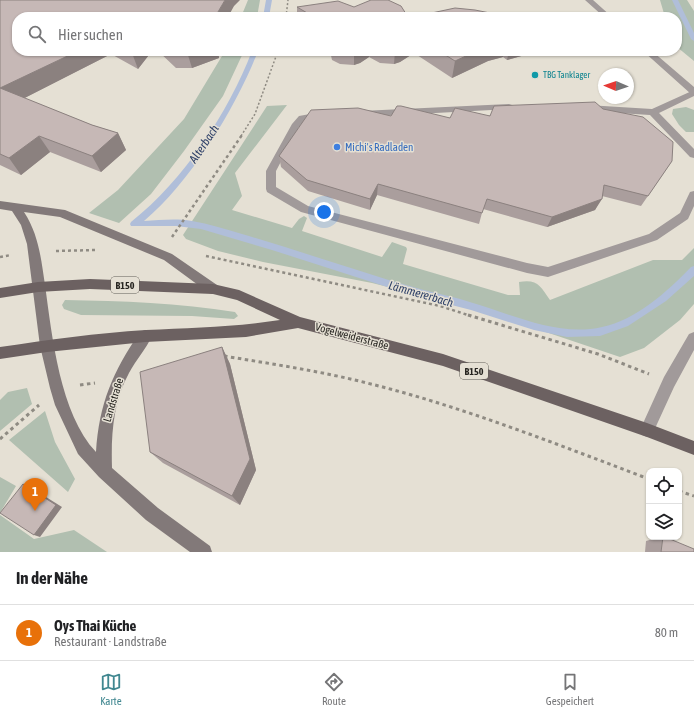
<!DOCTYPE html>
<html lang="de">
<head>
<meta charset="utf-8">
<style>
  :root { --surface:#fff; --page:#f2f2f2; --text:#202124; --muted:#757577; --line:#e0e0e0; --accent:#408790 }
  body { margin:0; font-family:"Asap Condensed",sans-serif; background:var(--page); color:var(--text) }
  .controls { position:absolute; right:12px; bottom:12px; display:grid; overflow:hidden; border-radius:8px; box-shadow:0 1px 3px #0004 }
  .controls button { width:36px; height:36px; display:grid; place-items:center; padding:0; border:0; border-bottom:1px solid var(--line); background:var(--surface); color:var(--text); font:20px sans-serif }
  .compass { position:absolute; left:598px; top:68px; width:36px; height:36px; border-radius:50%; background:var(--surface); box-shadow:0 1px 3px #0004; rotate:272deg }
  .you { position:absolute; left:324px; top:212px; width:14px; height:14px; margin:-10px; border:3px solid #fff; border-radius:50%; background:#1a73e8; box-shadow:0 0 0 6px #1a73e833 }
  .badge { display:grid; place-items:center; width:26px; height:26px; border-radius:50%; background:var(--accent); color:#fff; font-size:13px; font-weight:700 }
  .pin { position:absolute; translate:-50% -33px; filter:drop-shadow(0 1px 2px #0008) }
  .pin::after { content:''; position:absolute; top:21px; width:14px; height:12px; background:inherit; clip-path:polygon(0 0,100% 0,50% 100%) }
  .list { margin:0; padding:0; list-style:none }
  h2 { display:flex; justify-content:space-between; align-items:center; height:52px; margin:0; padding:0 16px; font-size:17px }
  h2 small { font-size:13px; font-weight:400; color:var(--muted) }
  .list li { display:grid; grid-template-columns:26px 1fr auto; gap:12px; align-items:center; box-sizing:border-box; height:56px; padding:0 16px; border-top:1px solid var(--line) }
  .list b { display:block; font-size:15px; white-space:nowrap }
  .list p { margin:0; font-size:13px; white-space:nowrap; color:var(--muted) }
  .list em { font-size:13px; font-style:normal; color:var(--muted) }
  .icon { flex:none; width:22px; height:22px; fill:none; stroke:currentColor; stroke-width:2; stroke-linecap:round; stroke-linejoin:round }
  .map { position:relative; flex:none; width:694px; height:552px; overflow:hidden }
  .search { position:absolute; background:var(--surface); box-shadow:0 1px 3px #0004; left:12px; right:12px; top:12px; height:44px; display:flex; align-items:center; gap:10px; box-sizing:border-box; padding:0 14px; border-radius:16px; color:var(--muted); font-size:15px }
  .sheet { height:108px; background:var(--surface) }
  nav { display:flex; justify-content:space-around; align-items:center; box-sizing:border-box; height:56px; border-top:1px solid var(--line); background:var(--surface); font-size:11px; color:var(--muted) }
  nav a { display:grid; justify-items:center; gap:2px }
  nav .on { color:var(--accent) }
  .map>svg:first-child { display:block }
  .green { fill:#b1bfb0 }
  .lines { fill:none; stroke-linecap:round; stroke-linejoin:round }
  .stream { fill:#b0bed9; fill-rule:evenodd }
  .path-far2 { stroke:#8f8b83; stroke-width:1.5; stroke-dasharray:2 2; stroke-linecap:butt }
  .path-far1 { stroke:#8f8b83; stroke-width:2.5; stroke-dasharray:3 3; stroke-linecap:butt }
  .path { stroke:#8f8b83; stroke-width:3; stroke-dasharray:3.5 3.5; stroke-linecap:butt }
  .lane { fill:#a19a9a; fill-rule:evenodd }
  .street { fill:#a19a9a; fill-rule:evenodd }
  .secondary { fill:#827979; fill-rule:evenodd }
  .primary { fill:#6c6161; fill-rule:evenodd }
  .wall { fill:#aa9e9d }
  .shaded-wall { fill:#8b817f }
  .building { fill:#c6b8b6; stroke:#8b817f }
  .culture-dot { fill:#0f9aa8; stroke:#e5e0d4; stroke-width:1.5 }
  .shop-dot { fill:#3f7fe0; stroke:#e5e0d4; stroke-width:1.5 }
  .labels { text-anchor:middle; stroke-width:3; stroke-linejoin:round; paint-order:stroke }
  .far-culture-label { font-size:9px; fill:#0d838f; stroke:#e5e0d4; text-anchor:start }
  .shield { fill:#e5e0d4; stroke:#5f5c56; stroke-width:1 }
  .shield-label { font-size:10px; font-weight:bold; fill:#262420 }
  .shop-label { font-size:11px; fill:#366cbe; stroke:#e5e0d4; text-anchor:start }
  .street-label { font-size:11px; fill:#262420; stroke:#e5e0d4 }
  .water-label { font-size:12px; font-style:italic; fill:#2e4068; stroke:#e5e0d4 }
</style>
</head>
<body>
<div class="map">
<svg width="694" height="552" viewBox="0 0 694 552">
  <rect width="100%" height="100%" fill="#e5e0d4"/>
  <path class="green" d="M248 0H260L257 17H241Z
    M660 0H687L694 11V61L677 47V17H665Z
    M225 51H244L223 96 184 151 151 194 119 223 89 213 118 190 184 119Z
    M287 105 235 173 242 196 232 210 292 228 299 219 304 216 307 218 302 231 382 257 392 242 406 247 407 249 403 264 508 295H520L519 282C538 279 540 286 550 300L653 260H682L694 248V304L680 320 644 348 620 357 507 319 432 298 372 283 263 262 218 251 186 239 183 235 267 106Z
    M686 107 694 110V132H686L679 125 672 114 673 109Z
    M65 300C122 301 179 303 235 312L238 316 234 319 192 316 81 315 64 309 62 305Z
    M27 388 32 404 0 431V400L8 392Z
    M45 411 55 442 75 479 68 492 9 440Z
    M0 477 16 486 0 513Z
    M0 515 34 539 74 530 107 552H0Z"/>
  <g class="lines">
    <path class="stream" d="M266 0H272L269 17H263Z
      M672 0H678L694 33V41L691 39Z
      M252 51H258C237 106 190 183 144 221 160 220 176 218 192 221 209 224 225 229 242 234 279 245 316 257 354 269 376 276 398 283 420 289 438 294 456 297 473 303 513 315 559 337 602 327 636 320 667 292 691 267L694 266V276L666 301 628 326 600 336 567 337 534 330 471 310 409 294 272 250 201 229 176 226H131L130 224 131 222C184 180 228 113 252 51Z"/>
    <path class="path-far2" d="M286 17 288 0
      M241 136 255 114 278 51"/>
    <path class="path-far1" d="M172 237 242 135
      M56 251 95 250
      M206 256 440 306 471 316
      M0 257 11 255"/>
    <path class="path" d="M468 315 598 354 649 374
      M224 356C272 364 320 371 367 383 464 407 556 444 649 479
      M80 385 95 383
      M0 439 39 405
      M679 491 694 496"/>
    <path class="lane" d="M694 90V96L659 113 694 149V158L690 157 650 115 587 111 582 108 587 105 652 109Z
      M509 104 512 105 514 107 512 109 361 117 356 114 361 111Z
      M321 112 326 115 324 117 305 120 299 127 276 171V187L308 206 527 263 548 267 649 234 680 213 690 192 694 191V206L688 219 657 240 548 277 527 273 301 212 267 192 266 189V171L292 124 299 116Z"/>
    <path class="street" d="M585 0H593L612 17H604Z
      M643 51H652L694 87V95L691 94Z
      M694 332V350L674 387 652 435 647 437 642 435 640 430 664 377 689 334Z"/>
    <path class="secondary" d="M0 201 65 210 172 254 217 285 219 289 217 293 213 294 209 293 164 260 60 217 24 212C39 235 41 259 45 285 52 336 60 414 96 452 99 404 113 371 140 332L145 330 150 332 152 336C146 349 136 360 129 373 113 402 111 435 112 468L158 508 210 546 212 552H190L146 520 99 477 78 454 55 405 50 388 40 346 27 244 21 225 12 211 0 209Z"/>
    <path class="primary" d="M90 279 213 284 239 290 300 317 443 354 647 423 694 441V455L647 437 443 366 298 328 246 337 145 342 47 352 0 359V347C48 340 97 333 146 330 191 328 235 327 280 320L237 300 213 294 90 289 38 292 0 298V288L38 282Z"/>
  </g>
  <path class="wall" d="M0 0 234 6 17 51H152L138 69 111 54 24 98 92 125 118 133 126 150 101 172 50 152 21 175 0 165Z
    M297 7H354L408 17H297Z
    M158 51H218L219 58 192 68H176Z
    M330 51H539L507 60 503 57 488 61 452 78 414 53 400 62 394 64 380 63 369 57 360 63 354 65 340 64 332 60Z
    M603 109 672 161 641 206 602 196 595 210 547 227 483 209 479 224 377 195 370 210 308 191 281 167 279 156 391 116 450 118Z
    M222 347 230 364 256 470 240 505 163 463 150 452Z
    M660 537H665L694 552H645L646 541Z"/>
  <path class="shaded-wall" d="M225 0H240L234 6 228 17H215Z
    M78 51H110L111 54 11 105 0 88Z
    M134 51H152L138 69 132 53Z
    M190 51H218L219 58 192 68 187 52Z
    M354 51H369V57L360 63 354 65Z
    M395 51H414V53L400 62 394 64Z
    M477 51H504L503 57 488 61 452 78 455 61Z
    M509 51H539L507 60Z
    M118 133 126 150 101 172 92 156Z
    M39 136 50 152 21 175 9 158Z
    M378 184 377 195 370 210V199Z
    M602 199 595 210 547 227 552 217Z
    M222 347 230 364 256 470 240 505 232 496Z
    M23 484 30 487 62 507 40 537 34 535Z"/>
  <path class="building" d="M0 0H225L215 17H17V51H78L0 88 92 125 118 133 92 156 39 136 9 158 0 154Z
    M371 0H388L401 6 408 17H314L297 7 338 1 354 7Z
    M455 8 475 10 510 17H413Z
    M170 51H190L187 52H171Z
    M439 51H477L455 61Z
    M595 102 603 109 643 117 673 142 672 161 648 196 604 185 602 199 552 217 487 199 482 213 378 184 370 199 307 180 279 156 311 110 358 108 391 116 397 106H401L450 118 455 108 490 116 494 106Z
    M222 347 250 459 232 496 150 452 140 372Z
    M23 484 56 505 34 535 0 513Z
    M663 537H665L694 549V552H661Z"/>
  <circle class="culture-dot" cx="535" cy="75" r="4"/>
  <circle class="shop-dot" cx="337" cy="147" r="4"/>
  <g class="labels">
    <g class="far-culture-label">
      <text x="543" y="78">TBG Tanklager</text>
    </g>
    <g class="shield">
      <rect x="111" y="277" width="28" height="16" rx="3"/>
      <rect x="460" y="363" width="28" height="16" rx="3"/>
    </g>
    <g class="shield-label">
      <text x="125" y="289">B150</text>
      <text x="474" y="375">B150</text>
    </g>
    <g class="shop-label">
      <text x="345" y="151">Michi's Radladen</text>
    </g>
    <g class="street-label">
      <text transform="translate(352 336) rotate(15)" y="4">Vogelweiderstraße</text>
      <text transform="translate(113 400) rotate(-73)" y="4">Landstraße</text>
    </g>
    <g class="water-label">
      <text transform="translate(204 144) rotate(-56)" y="4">Alterbach</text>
      <text transform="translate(421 294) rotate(16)" y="4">Lämmererbach</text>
    </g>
  </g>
</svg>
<div class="controls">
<button><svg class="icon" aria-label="locate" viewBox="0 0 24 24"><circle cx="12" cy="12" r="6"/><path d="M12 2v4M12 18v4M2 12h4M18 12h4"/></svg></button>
<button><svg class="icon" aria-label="layers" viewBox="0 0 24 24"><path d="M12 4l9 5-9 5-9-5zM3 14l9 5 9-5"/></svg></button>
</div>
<svg class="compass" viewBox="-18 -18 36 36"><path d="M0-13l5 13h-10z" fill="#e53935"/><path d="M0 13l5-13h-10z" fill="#757577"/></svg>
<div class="you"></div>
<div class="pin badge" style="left:35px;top:511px;background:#e8710a">1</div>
<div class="search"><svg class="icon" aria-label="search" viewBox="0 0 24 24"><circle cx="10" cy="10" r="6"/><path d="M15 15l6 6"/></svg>Hier suchen</div>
</div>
<section class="sheet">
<h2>In der Nähe<small></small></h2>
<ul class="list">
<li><span class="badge" style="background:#e8710a">1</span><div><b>Oys Thai Küche</b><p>Restaurant · Landstraße</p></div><em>80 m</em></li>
</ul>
</section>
<nav>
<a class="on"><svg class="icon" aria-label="map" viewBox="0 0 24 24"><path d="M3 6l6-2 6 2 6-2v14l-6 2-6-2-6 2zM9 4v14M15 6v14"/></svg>Karte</a>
<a><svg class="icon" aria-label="directions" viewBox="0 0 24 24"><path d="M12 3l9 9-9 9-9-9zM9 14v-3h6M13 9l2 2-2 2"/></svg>Route</a>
<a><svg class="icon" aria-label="saved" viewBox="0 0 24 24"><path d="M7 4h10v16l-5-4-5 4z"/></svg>Gespeichert</a>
</nav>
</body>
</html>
